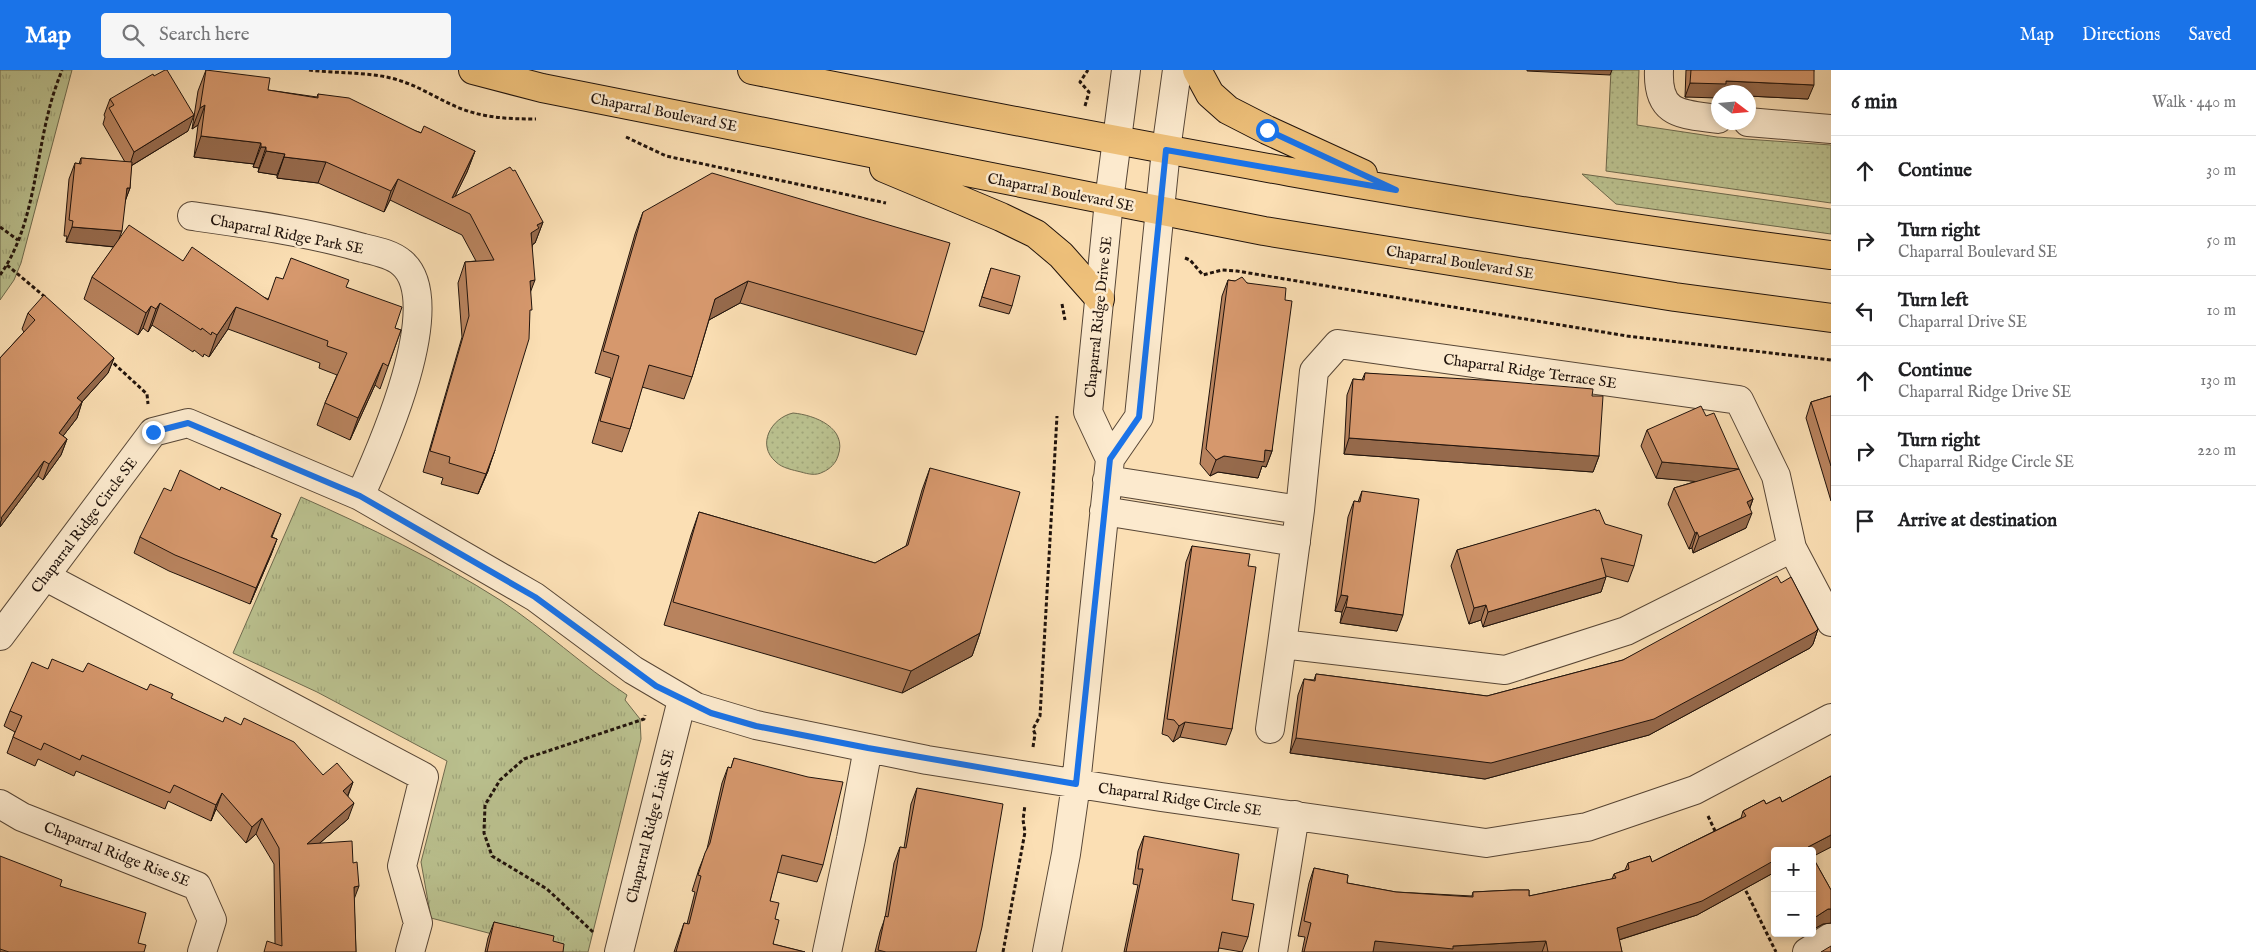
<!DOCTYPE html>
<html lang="en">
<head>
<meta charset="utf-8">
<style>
  :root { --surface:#fff; --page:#f6f6f6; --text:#202124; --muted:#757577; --line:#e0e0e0; --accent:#1a73e8 }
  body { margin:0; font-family:"IM FELL English",serif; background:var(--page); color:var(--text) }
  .controls { position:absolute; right:15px; bottom:15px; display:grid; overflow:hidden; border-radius:5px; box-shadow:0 2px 8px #0003 }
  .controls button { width:45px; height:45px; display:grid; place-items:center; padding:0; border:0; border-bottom:1px solid var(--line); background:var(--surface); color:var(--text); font:25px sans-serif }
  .compass { position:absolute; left:1711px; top:15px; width:45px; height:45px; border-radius:50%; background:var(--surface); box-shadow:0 2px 8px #0003; rotate:106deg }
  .stop { position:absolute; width:15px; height:15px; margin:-11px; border:4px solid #1a73e8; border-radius:50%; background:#fff }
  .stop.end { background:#1a73e8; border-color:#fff; box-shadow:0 1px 5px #0008 }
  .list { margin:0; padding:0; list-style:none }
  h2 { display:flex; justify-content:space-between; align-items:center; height:65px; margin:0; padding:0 20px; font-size:21px }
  h2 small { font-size:16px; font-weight:400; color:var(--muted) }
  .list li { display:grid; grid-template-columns:32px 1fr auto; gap:15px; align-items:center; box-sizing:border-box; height:70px; padding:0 20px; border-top:1px solid var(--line) }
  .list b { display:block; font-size:19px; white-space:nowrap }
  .list p { margin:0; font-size:16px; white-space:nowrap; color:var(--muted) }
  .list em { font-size:16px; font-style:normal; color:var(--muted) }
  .icon { flex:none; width:28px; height:28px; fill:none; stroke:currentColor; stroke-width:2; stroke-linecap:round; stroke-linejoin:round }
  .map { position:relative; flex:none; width:1831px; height:882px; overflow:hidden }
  header { display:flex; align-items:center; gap:30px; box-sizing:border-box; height:70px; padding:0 25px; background:var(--accent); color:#fff }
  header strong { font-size:24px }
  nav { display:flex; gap:28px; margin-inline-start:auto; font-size:18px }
  .search { width:350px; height:45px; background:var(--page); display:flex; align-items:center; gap:12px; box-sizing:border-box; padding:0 18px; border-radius:5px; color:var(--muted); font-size:19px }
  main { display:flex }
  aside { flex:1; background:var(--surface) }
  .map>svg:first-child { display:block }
  .grass { fill:url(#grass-dots); stroke:#6e6a4e }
  .park { fill:url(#park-tufts); stroke:#6e6a4e }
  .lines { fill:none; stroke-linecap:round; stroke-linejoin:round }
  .minor-casing { stroke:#574636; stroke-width:30 }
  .major-casing { stroke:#20130c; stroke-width:30 }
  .path { stroke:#20130c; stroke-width:3; stroke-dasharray:4 2.5; stroke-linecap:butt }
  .minor { stroke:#fceace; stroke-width:28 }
  .major { stroke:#eec07a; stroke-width:28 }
  .wall { fill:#b8835e; stroke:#20130c }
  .shaded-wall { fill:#966a4c; stroke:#20130c }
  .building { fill:#d6986d; stroke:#20130c }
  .route { stroke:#1a73e8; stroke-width:6 }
  .labels { text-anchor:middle; stroke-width:5; stroke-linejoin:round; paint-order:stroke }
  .street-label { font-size:15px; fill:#20130c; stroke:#fceace }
</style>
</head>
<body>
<header>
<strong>Map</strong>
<div class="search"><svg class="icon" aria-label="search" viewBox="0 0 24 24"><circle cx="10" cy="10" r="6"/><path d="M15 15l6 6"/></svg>Search here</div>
<nav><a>Map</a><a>Directions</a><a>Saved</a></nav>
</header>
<main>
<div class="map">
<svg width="1831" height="882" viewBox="0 0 1831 882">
  <defs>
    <pattern id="grass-dots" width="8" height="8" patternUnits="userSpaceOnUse" patternTransform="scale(1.25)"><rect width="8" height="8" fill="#bbc290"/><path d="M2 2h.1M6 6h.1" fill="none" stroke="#a0a67b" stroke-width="1.8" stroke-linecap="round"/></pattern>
    <pattern id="park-tufts" width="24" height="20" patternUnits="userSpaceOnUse" patternTransform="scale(1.25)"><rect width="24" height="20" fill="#bbc290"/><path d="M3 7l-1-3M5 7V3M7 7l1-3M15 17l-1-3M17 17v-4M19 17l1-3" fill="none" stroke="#a0a67b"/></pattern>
  </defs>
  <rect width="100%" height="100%" fill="#fbdfb4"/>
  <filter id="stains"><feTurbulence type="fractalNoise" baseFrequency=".004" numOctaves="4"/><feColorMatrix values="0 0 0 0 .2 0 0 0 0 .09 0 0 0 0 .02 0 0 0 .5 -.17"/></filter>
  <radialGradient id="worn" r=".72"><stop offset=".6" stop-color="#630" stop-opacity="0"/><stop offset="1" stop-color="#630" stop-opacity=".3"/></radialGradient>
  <path class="grass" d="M1611 0H1639L1637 55 1717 67 1831 75V133L1606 101Z
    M1582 104 1831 139V164L1616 134Z
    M793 343C815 345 848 358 838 386 836 393 830 399 823 402 816 406 808 404 801 402 793 400 782 398 776 392 756 375 771 348 793 343Z"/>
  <path class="park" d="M0 0H72L21 193 14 210 0 230Z
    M301 427C369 457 437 490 500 530 544 559 583 596 627 625L625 630 640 649 641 669 588 882H561L431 848 421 792 447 691 317 622 233 583Z"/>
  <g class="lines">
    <g class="minor-casing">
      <path id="minor" d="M1659 0C1657 46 1682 44 1718 49
        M1748 52 1831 59
        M192 146C249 154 308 162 363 178 376 181 392 184 402 193 448 232 380 382 360 426
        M1110 389 1088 342 1109 131 1126 0
        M1107 410 1300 440
        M1104 441 1296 472
        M1792 478 1626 561 1505 600 1282 574 1300 440 1314 301 1338 274 1739 330 1776 406 1792 478 1831 552
        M46 507 424 707 402 796 418 853 410 882
        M0 566 153 362 188 353 360 426 535 527 633 600 696 637 756 655 927 690 1161 727 1486 773 1587 757 1695 720 1831 648
        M1270 659 1282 574
        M0 734 22 747 197 816 212 850 202 882
        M619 882 682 630
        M827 882 851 769 868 678
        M1047 882 1066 784 1076 714 1110 389 1139 347 1166 80 1177 0
        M1273 882 1295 745
        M1807 882 1831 867"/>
    </g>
    <g class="major-casing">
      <path id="major" d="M473 0 542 18 1264 161 1675 227 1831 248
        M752 0C1110 70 1469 140 1831 185
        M1197 0 1210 24 1228 40 1267 60 1363 104
        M884 98 1001 147 1036 164 1061 185 1100 229"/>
    </g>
    <path class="path" d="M309 0C339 4 372 1 401 11 420 17 438 29 457 37 483 48 508 49 536 49
      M1085 36 1089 22 1080 12 1088 0
      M626 67 666 86 886 133
      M0 157 18 170
      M1185 188 1190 190 1203 205 1222 200 1237 201 1627 266 1831 290
      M7 195 45 227
      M0 205C33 159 35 94 49 40 52 27 57 13 62 0
      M1062 234 1065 250
      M109 289 147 324 148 334
      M1033 677 1035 664 1033 659 1040 646 1057 346
      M1708 746 1716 763
      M1743 815 1776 882
      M593 862 547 819 492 786 484 763 485 735 500 710 524 689 644 649 645 645
      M1003 882 1025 762 1023 750 1025 735"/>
    <use href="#minor" class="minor"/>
    <use href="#major" class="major"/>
  </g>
  <path class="wall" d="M206 0 268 20 317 27 318 24 416 61 475 81 467 102 455 126 543 152 535 173 533 174 532 177 529 248 488 401 478 424 441 414 443 408 423 402 462 267 458 213 465 192 476 191 462 165 390 130 384 142 318 113 277 108V105L258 102 259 98 253 97 254 94 194 87 198 55 192 59 198 21Z
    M1686 0H1814L1808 29 1748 26V22L1685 27Z
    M110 29 188 61 131 96 130 118 125 131 119 169 183 191 268 229 283 209 346 217 395 258 401 260 380 319 375 315 350 370 317 355 325 333 337 305 319 298 320 293 228 259 209 287 204 284 203 287 194 280 193 282 152 255 148 262 143 258 138 265 84 229 92 207 114 177 66 172 67 166H64L69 109 75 93 79 94 81 88 125 92 103 54 105 47 104 45Z
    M643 142 924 262 916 285 740 233 709 250 692 307 684 329 642 317 630 359 622 382 592 373 611 308 595 303 635 164Z
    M991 198 1012 236 1009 244 979 236Z
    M1228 210 1247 213 1285 230 1272 381 1266 397 1262 396 1258 408 1218 402 1210 406 1200 394 1222 226Z
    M28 243 114 288 108 303 82 332 77 348 63 366 67 369 61 385 43 410 38 406 0 457V288L24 262 22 259Z
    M1365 303 1592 326 1599 386 1593 402 1344 384 1347 325 1353 309 1362 310Z
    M1831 326V431L1806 348 1811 332Z
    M1706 346 1753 429 1750 438 1746 458 1693 483 1692 478 1689 479 1668 434 1674 418 1697 411 1656 408 1641 376 1647 360Z
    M930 398 980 563 972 586 902 623 664 555 691 465 699 442 875 493 906 476 922 420Z
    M220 420 281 444 272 467 277 469 271 485 250 534 169 501 134 483 140 467 171 421Z
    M1362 421 1397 561 1340 553 1342 542 1335 541 1348 447 1354 431 1358 432Z
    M1596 441 1634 496 1628 512 1606 506 1601 522 1483 557 1481 550 1469 554 1451 496 1457 480Z
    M1192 476 1248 496 1232 659 1226 675 1180 667 1173 672 1168 666 1162 664 1186 492Z
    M1781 513 1818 559 1813 574 1810 578 1649 665 1485 709 1290 683 1298 625 1304 609 1314 610 1316 604 1487 626 1623 590Z
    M48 599 83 602 147 620 171 628 323 705 353 712 348 726V749L320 773 354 829 356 882H264L275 874 274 794 256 764 246 773 216 739 211 751 168 731 165 739 76 701 74 706 38 689 35 696 7 683 15 662 4 656 10 641Z
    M734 688 823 795 817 812 777 802 770 831 775 849 773 874 805 882H674L684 853 687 854 695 822 692 821 699 799 707 779 722 713 728 697 731 698Z
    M1831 706V777L1812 786 1831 820V853L1823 854 1812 860V781H1775V802L1697 845 1619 870 1622 882H1302L1305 867 1298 866 1309 813 1314 798 1348 805 1347 813 1396 822 1472 826 1473 822 1513 820H1529V826L1612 809 1614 804 1625 800 1628 793 1650 786 1652 792 1741 748 1743 741 1764 730 1766 734 1780 727 1782 732Z
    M917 718 976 882H875L880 862 885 848 894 793 900 777 904 778 911 734Z
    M1144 766 1232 830 1248 867 1242 882 1219 878 1218 882H1124L1138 815 1133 814 1138 781Z
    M0 787 60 816 138 873 144 882H0Z
    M494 852 553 871 563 882H485L488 868Z"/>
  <path class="shaded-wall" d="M1527 0H1612L1610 5 1527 1Z
    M1726 11 1814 15 1808 29 1748 26V22H1718V28L1685 27 1690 13Z
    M205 35 198 55 192 59 200 38Z
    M194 45 188 61 129 97 134 82Z
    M201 66 261 73 254 94 194 87Z
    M261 77H266L259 98 253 97Z
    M266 81 285 84 277 105 258 102Z
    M475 81 467 102 451 135 452 128Z
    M284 87 326 92 318 113 277 108Z
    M398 109 390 130 384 142 391 121Z
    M127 118H130L124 134Z
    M543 152 535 173 533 174 531 179V163L537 155Z
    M72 157 122 161 116 177 66 172Z
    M535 210 527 231 530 211Z
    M748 211 740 233 707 251 715 229Z
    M160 233 152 255 148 262 156 239Z
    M151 236 143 258 138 265 146 243Z
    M236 237 228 259 209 287 217 265Z
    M114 288 108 303 71 344 77 328Z
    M383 293 375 315 350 370 358 348Z
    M82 332 77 348 53 379 59 363Z
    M1349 368 1599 386 1593 402 1344 384Z
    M67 369 61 385 43 410 49 394Z
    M495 380 488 401 478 424 486 404Z
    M1265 380 1272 381 1266 397 1262 396 1258 408 1218 402 1210 406 1216 390 1224 386Z
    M44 391 38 406 0 457 1 448Z
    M1662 392 1739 399 1734 415 1656 408Z
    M1753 429 1747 445 1752 443 1746 458 1693 483 1699 467 1747 432Z
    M1697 462 1692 478 1689 479 1695 463Z
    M277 469 271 485 250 534 256 518Z
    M1606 507 1601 522 1483 557 1488 542Z
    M1341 525 1348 526 1342 542 1335 541Z
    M1486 535 1481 550 1469 554 1474 538Z
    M1346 537 1403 545 1397 561 1340 553Z
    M1818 559 1813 574 1810 578 1649 665 1485 709 1290 683 1296 668Z
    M980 563 972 586 902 623 911 601Z
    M1185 652 1180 667 1173 672 1179 656Z
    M353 712 347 727 343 721Z
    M222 723 216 739 211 751 216 735Z
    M354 733 348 749 301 789 307 774Z
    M262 748 256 764 246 773 252 757Z
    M1831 765V777L1812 787V781H1806L1808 777Z
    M1775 790V802L1697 845 1612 872 1617 858Z
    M359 816 353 832 354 817Z
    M1828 839H1831V853L1823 854 1812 860V852L1814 848Z
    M1375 871 1453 876 1546 871 1542 882H1371Z"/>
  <path class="building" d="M165 0H167L194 45 134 82 109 38 114 35 110 29 153 4 154 6Z
    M206 0 270 8 268 20 318 28V24L349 28 416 61 421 63 424 56 475 81 452 128 510 97 513 101 515 100 543 152 537 155 539 158 531 163 535 210 530 211 532 240H530L529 269 495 380 486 404 449 393 450 387 430 381 469 246 465 192 494 190 470 144 398 109 391 121 326 92 284 87 285 84 266 81V77H261V73L201 66 205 35 200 38Z
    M1691 0H1814V15L1726 11V14L1690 13Z
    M81 88 132 92 130 118H127L122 161 72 157 73 151 69 150 75 93 81 94Z
    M712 103 950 173 924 262 748 211 715 229 692 307 649 295 630 359 600 351 619 286 603 281 643 142Z
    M129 155 183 191 192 177 268 230 276 207 283 209 291 188 349 210 346 217 402 237 395 258 401 260 388 296 383 293 358 348 325 333 347 283 327 276 328 271 236 237 217 265 212 262 211 265 202 258 201 260 160 233 156 239 151 236 146 243 92 207Z
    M991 198 1020 206 1012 236 982 227Z
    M1242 207 1247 213 1286 218 1285 230 1292 231 1272 381 1265 380 1264 392 1224 386 1216 390 1206 379 1228 210 1235 211Z
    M44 225 114 288 77 328 82 332 59 363 67 369 49 394 44 391 1 448 2 449 0 453V288L35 250 28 243Z
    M1365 303 1499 311 1593 319 1592 326H1603L1599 386 1349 368 1353 309 1364 310Z
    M1831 326V396L1811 332Z
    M1701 336 1706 346 1714 343 1739 399 1662 392 1647 360Z
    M930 398 1020 422 980 563 911 601 673 532 699 442 875 493 908 475Z
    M1739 399 1753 429 1747 432 1752 443 1699 467 1697 462 1695 463 1674 418Z
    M180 400 220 420 221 417 281 444 271 467 277 469 256 518 175 485 140 467 164 418 171 421Z
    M1362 421 1419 429 1403 545 1346 537 1348 526 1341 525 1354 431 1360 432Z
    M1596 439V441L1599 440 1605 454 1642 465 1634 496 1601 488 1606 507 1488 542 1486 535 1474 538 1457 480Z
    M1192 476 1250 484 1248 496 1256 497 1232 659 1185 652 1179 656 1174 650 1167 649Z
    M1777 506 1781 513 1791 507 1818 559 1815 562 1654 649 1491 693 1296 668 1304 609 1315 611 1316 604 1487 626 1623 590Z
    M52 589 83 602 88 593 147 620 150 614 173 624 171 628 223 652 225 647 241 655 244 648 294 672 323 705 337 693 353 712 343 721 354 733 307 774 352 771 353 793 357 792 359 816 354 817 356 882H264L267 871 282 876 279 778 262 748 252 757 222 723 216 735 174 715 170 723 82 685 80 690 44 673 41 680 13 667 22 646 10 641 32 592 48 599Z
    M734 688 808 707 843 712 823 795 782 785 770 831 779 833 775 849 779 850 773 874 805 882H676L684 853 689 854 701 806 698 805 705 783 710 773 728 697 731 698Z
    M1831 706V765L1808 777 1809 781H1775V790L1702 831 1617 858 1622 882H1548L1546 871 1453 876V879L1375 871 1373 882H1304L1311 853 1304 851 1314 798 1348 805 1347 813 1396 822 1473 827V822L1513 820H1529V826L1616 808 1614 804 1629 799 1628 793 1650 786 1652 792 1746 746 1743 741 1764 730 1766 734 1780 727 1782 732Z
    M917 718 1003 734 982 857 976 882H886L878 880 885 846 888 847 900 777 906 778Z
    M1144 766 1239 784 1232 830 1254 834 1248 867 1222 862 1218 882H1126L1143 799H1138Z
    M0 786 62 810 60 816 146 843 138 873 146 875 144 882H9L0 879Z
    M1812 786 1831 820V839H1828L1814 848 1812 846Z
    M494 852 554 866 553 871 564 874 563 882H487Z
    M1831 876V882H1821Z"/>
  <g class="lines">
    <path class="route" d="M153 362 188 353 360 426 535 527 656 616 711 643 756 656 868 678 1076 714 1110 389 1139 347 1166 80 1396 120 1267 60"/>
  </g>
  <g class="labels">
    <g class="street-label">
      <text transform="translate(664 42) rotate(11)" y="5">Chaparral Boulevard SE</text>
      <text transform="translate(1061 122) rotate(11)" y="5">Chaparral Boulevard SE</text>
      <text transform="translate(287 164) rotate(11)" y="5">Chaparral Ridge Park SE</text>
      <text transform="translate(1460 192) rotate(9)" y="5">Chaparral Boulevard SE</text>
      <text transform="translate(1098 247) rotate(-84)" y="5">Chaparral Ridge Drive SE</text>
      <text transform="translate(1530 301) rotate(8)" y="5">Chaparral Ridge Terrace SE</text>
      <text transform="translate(84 455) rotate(-53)" y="5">Chaparral Ridge Circle SE</text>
      <text transform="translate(1180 729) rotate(8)" y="5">Chaparral Ridge Circle SE</text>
      <text transform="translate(650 756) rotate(-76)" y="5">Chaparral Ridge Link SE</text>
      <text transform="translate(117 784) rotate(21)" y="5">Chaparral Ridge Rise SE</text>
    </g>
  </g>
  <rect width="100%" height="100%" filter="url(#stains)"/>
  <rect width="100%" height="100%" fill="url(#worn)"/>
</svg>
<div class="controls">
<button>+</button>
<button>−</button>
</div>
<svg class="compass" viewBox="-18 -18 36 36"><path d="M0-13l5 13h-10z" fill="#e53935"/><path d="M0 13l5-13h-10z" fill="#757577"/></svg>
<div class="stop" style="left:1267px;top:60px"></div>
<div class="stop end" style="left:153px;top:362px"></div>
</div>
<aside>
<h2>6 min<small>Walk · 440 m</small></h2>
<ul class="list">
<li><svg class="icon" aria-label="ahead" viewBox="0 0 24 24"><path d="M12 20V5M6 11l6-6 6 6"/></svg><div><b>Continue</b></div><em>30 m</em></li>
<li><svg class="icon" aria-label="right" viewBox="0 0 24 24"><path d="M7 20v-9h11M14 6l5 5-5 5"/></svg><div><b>Turn right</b><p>Chaparral Boulevard SE</p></div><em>50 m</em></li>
<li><svg class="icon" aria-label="left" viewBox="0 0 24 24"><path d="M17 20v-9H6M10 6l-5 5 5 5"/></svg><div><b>Turn left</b><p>Chaparral Drive SE</p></div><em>10 m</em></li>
<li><svg class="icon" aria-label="ahead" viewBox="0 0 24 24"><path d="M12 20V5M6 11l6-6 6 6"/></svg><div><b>Continue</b><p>Chaparral Ridge Drive SE</p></div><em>130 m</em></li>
<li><svg class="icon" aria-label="right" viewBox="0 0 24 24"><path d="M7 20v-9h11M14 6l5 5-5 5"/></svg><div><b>Turn right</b><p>Chaparral Ridge Circle SE</p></div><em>220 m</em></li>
<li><svg class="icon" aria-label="arrive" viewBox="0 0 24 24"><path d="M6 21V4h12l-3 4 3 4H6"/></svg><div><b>Arrive at destination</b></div></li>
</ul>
</aside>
</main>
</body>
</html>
